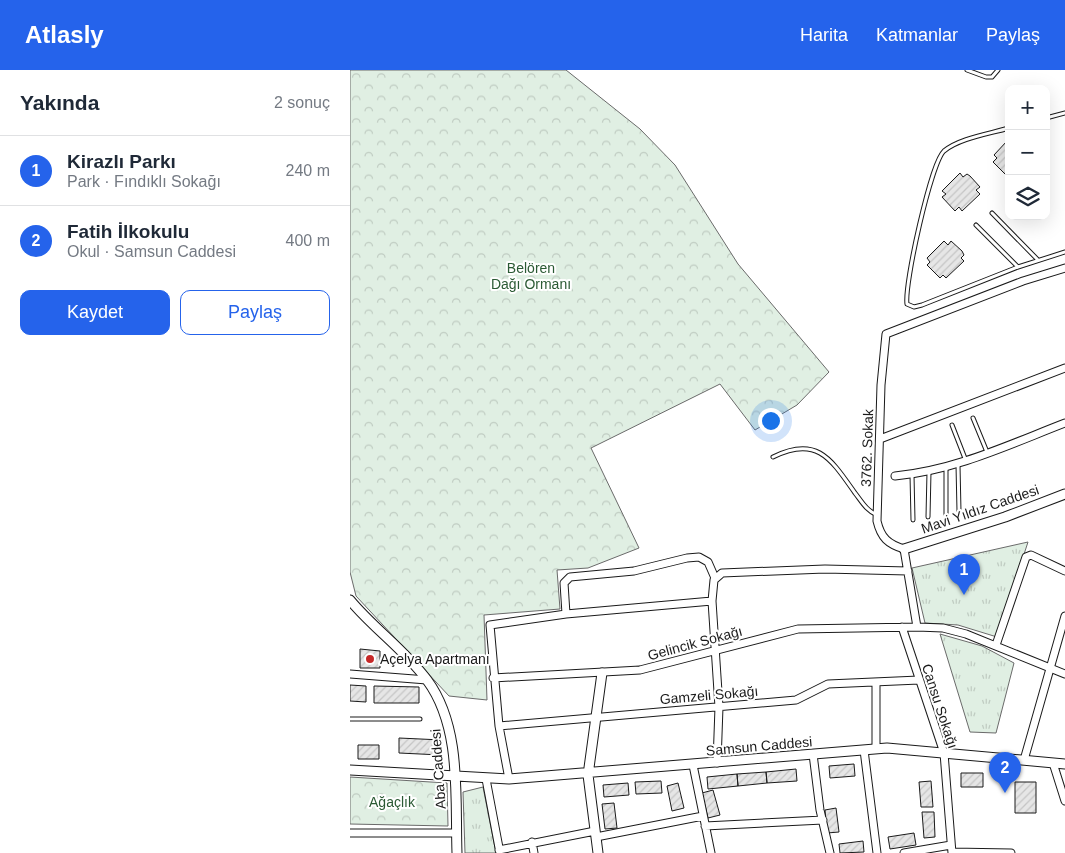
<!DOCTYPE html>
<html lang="tr">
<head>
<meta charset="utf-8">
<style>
  :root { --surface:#fff; --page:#f6f6f7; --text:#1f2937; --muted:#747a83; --line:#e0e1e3; --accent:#2563eb }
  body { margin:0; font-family:Arial,sans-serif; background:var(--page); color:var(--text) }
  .controls { position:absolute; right:15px; top:15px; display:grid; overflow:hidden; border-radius:10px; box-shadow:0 5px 20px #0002 }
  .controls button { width:45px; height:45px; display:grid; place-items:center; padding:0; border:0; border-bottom:1px solid var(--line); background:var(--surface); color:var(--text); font:25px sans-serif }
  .you { position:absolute; left:420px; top:350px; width:18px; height:18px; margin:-12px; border:4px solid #fff; border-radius:50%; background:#1a73e8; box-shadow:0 0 0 8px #1a73e833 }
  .badge { display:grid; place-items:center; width:32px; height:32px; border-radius:50%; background:var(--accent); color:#fff; font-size:16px; font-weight:700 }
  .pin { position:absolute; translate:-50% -41px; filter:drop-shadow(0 1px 2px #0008) }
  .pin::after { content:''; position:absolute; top:26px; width:18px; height:15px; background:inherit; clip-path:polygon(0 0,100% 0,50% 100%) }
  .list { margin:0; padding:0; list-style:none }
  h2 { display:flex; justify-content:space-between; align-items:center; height:65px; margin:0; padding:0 20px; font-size:21px }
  h2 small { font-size:16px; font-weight:400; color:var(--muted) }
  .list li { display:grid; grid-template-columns:32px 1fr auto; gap:15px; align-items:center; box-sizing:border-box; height:70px; padding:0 20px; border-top:1px solid var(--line) }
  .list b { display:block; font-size:19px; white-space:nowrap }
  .list p { margin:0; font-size:16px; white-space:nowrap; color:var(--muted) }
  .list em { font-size:16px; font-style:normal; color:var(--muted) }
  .actions { display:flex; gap:10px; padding:15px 20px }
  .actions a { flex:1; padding:11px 0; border:1px solid var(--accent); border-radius:10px; text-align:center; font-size:18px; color:var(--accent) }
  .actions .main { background:var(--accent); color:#fff }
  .icon { flex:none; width:28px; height:28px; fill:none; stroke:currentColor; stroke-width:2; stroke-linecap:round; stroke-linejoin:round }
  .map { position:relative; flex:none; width:715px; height:783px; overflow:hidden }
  header { display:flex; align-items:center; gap:30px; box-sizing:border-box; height:70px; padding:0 25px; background:var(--accent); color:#fff }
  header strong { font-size:24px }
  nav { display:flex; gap:28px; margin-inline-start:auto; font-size:18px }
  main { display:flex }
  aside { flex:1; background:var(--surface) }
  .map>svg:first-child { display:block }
  .forest { fill:url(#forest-crowns); stroke:#6a6a6a }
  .park { fill:url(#park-tufts); stroke:#6a6a6a }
  .building { fill:url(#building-hatch); stroke:#1a1a1a }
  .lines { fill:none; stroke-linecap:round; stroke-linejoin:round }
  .service-casing { stroke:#1a1a1a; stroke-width:5 }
  .minor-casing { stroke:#1a1a1a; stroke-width:9 }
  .tertiary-casing { stroke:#1a1a1a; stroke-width:11 }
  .secondary-casing { stroke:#1a1a1a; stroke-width:11 }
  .service { stroke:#fff; stroke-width:3 }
  .minor { stroke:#fff; stroke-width:7 }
  .tertiary { stroke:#fff; stroke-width:9 }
  .secondary { stroke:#fff; stroke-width:9 }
  .poi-dot { fill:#c62828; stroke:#fff; stroke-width:2 }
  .labels { text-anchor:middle; stroke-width:4; stroke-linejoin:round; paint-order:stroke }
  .park-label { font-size:14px; fill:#2b5a34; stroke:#fff }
  .street-label { font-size:14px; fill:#1a1a1a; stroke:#fff }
  .poi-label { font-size:14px; fill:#1a1a1a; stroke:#fff; text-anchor:start }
</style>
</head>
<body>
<header>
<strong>Atlasly</strong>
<nav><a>Harita</a><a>Katmanlar</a><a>Paylaş</a></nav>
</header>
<main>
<aside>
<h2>Yakında<small>2 sonuç</small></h2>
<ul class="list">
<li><span class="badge">1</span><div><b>Kirazlı Parkı</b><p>Park · Fındıklı Sokağı</p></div><em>240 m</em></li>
<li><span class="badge">2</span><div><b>Fatih İlkokulu</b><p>Okul · Samsun Caddesi</p></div><em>400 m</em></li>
</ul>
<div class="actions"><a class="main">Kaydet</a><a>Paylaş</a></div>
</aside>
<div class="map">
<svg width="715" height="783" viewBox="0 0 715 783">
  <defs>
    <pattern id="forest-crowns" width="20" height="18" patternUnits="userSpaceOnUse" patternTransform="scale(1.25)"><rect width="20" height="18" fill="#e0efe3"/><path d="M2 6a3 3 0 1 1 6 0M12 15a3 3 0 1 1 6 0" fill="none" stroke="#c0ccc2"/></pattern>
    <pattern id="park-tufts" width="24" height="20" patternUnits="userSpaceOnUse" patternTransform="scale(1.25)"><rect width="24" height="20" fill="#e0efe3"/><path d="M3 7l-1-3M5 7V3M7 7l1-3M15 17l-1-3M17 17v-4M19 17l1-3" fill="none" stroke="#c0ccc2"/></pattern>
    <pattern id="building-hatch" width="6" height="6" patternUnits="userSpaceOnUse" patternTransform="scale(1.25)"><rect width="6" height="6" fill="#e6e6e6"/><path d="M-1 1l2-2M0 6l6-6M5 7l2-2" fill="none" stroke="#c5c5c5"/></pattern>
  </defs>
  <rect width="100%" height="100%" fill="#fff"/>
  <path class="forest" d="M0 0H216L290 59 325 95 388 194 479 302 447 335 405 360 370 314 241 378 289 478 238 498 207 500 210 539 134 545 137 630 99 626 6 526 0 502Z
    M0 707 97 713 98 756 0 754Z"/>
  <path class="park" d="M678 472 647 567 608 555 575 553 562 498Z
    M590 564 632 576 664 593 646 663 620 662Z
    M133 717 146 783H115L113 722Z"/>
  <path class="building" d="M657 71 659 103 656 105 643 92 647 88 644 85Z
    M610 103 613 107 617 104 620 106 630 117 626 120 630 124 612 141 609 137 605 141 592 127 596 124 592 121Z
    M594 171 598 175 601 171 612 181 614 185 611 188 614 191 596 208 593 205 590 208 577 195 580 192 577 188Z
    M10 579 30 581V598H10Z
    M0 615 16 616V632L0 631Z
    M24 616 69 617V633H24Z
    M49 668 92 670 91 685 49 683Z
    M8 675H29V689H8Z
    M504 694 505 706 480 708 479 696Z
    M446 699 447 711 417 713 416 702Z
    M416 702 417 713 388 716 387 704Z
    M611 703H633V717H611Z
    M387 704 388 716 358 719 357 707Z
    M311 711 312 723 286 724 285 712Z
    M581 711 583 737H571L569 712Z
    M665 712H686V743H665Z
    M278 713 279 725 254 727 253 715Z
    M328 713 334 738 322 741 317 716Z
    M363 720 370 745 358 748 352 723Z
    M264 733 267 758 255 759 252 734Z
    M486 738 489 762 477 763 475 740Z
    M572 742H584L585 767 574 768Z
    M564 763 566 775 540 779 538 767Z
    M513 771 514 782 490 783 489 774Z"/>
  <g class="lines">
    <g class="service-casing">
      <path id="service" d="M617 0 636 7H642L648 0
        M696 48 715 43
        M659 58C639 64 610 68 594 81 581 93 554 215 557 234L564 237 572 235 668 197 715 182
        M642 143 688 190
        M626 155 668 197
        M623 348 637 382
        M602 355 616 391
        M423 387C467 365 481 389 505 423 512 432 516 440 527 445
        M608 395 609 441
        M596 398V444
        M562 405 563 450
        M578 447 579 402
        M0 649H70"/>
    </g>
    <g class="minor-casing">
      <path id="minor" d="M530 369 715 298
        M545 406C606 400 658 375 715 353
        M216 544 214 513 220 507 284 501 337 488 349 487 358 492 365 508
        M552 557 594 683 602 783
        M567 557 554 479C538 474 531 468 527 451L531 315 536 264 673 211 715 198
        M646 575 676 487 681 485 715 501
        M0 604 77 610
        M143 608 290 600 448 559 567 557 593 558 616 564 715 604
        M526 612V679
        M149 656 446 630 478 614 569 610
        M514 680 527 783
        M463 684 470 740 480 783
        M674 690 715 546
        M367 693 369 637 362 531 364 510 372 503 475 499 558 501
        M703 693 715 731
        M343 695 361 783
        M136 709 150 783
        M159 709 149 656 140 555 216 544 362 531
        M355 756 473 750
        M0 763H106
        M246 767 353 746
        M182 772 184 783
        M149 780 245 761
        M602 782 661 783
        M554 783 601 775"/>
    </g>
    <g class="tertiary-casing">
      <path id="tertiary" d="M0 530C23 558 55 580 77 610 112 657 105 727 107 783
        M0 700 159 709 537 678 715 694
        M248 783 238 705 252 603"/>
    </g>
    <g class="secondary-casing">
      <path id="secondary" d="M554 479 655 447 715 424"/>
    </g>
    <use href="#service" class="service"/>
    <use href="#minor" class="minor"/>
    <use href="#tertiary" class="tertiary"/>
    <use href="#secondary" class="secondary"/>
  </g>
  <circle class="poi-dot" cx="20" cy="589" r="5"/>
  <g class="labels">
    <g class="park-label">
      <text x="181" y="203">Belören<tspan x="181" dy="16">Dağı Ormanı</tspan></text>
      <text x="42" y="737">Ağaçlık</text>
    </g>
    <g class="street-label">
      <text transform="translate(517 378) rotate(-88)" y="5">3762. Sokak</text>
      <text transform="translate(630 439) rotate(-19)" y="5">Mavi Yıldız Caddesi</text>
      <text transform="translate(345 573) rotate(-15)" y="5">Gelincik Sokağı</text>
      <text transform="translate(359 625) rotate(-5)" y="5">Gamzeli Sokağı</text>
      <text transform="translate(590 636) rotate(72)" y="5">Cansu Sokağı</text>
      <text transform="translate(409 676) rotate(-5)" y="5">Samsun Caddesi</text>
      <text transform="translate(88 699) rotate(-94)" y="5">Aba Caddesi</text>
    </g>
    <g class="poi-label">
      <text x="30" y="594">Açelya Apartmanı</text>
    </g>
  </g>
</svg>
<div class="controls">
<button>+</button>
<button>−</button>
<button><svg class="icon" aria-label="layers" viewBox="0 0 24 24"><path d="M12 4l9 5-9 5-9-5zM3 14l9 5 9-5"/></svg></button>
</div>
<div class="you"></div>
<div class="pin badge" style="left:614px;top:525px">1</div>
<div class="pin badge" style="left:655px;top:723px">2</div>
</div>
</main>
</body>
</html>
